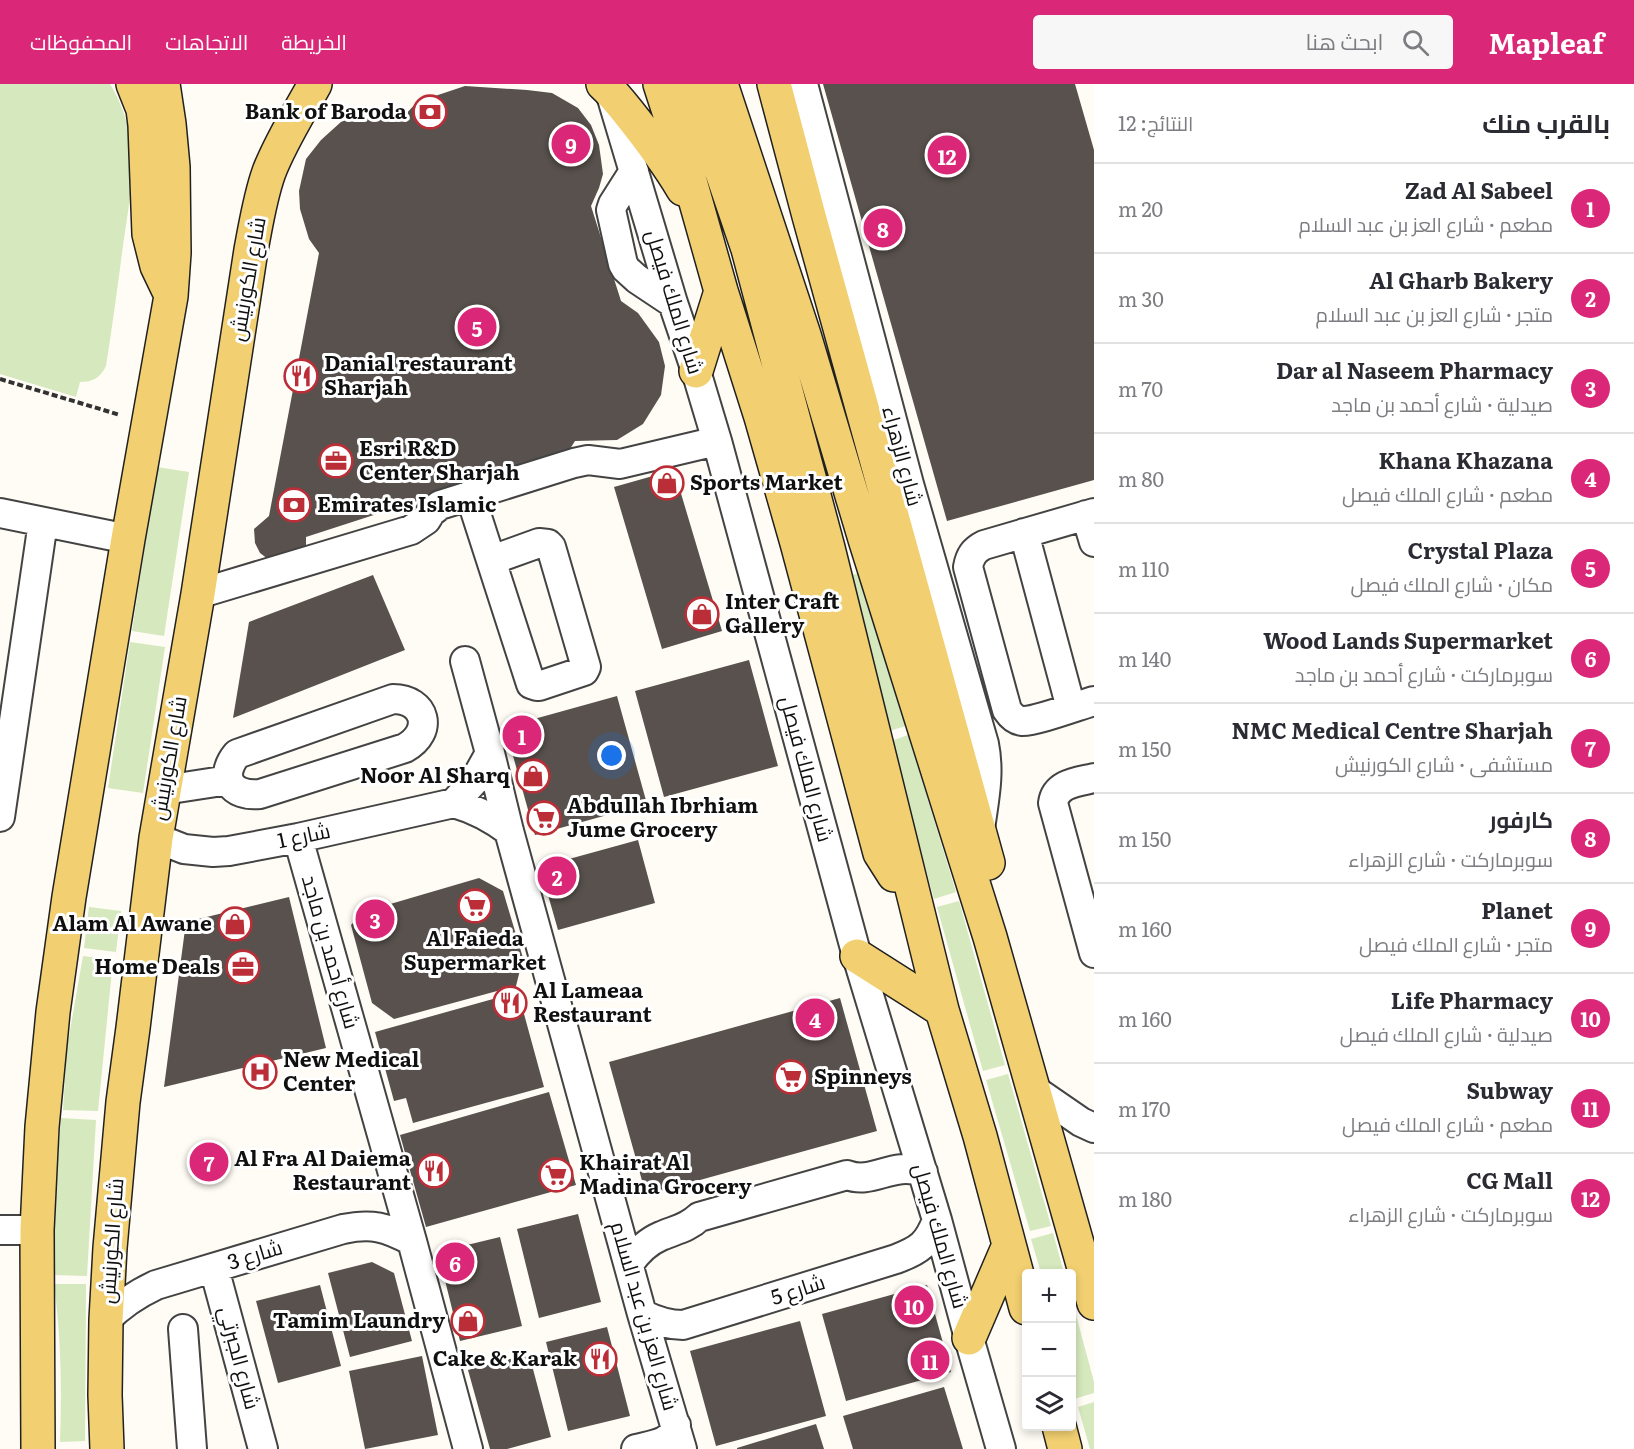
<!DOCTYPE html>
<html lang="ar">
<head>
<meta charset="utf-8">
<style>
  :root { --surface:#fff; --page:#f7f7f7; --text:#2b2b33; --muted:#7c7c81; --line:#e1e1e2; --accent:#db2777 }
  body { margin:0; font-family:Literata,Cairo,serif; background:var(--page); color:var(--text); direction:rtl }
  .controls { position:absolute; right:18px; bottom:18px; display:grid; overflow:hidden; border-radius:6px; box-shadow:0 3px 9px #0003 }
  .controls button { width:54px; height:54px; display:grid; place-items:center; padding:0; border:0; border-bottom:2px solid var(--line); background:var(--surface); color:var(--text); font:30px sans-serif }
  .you { position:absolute; left:612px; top:672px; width:21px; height:21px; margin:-15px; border:4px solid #fff; border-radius:50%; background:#1a73e8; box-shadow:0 0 0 9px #1a73e833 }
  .badge { display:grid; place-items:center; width:39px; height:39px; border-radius:50%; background:var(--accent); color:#fff; font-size:20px; font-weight:700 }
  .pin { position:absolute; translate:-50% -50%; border:3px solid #fff; box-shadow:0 2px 6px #0006 }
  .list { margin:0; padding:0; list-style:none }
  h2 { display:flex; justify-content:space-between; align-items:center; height:78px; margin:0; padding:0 24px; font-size:26px }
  h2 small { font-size:20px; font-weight:400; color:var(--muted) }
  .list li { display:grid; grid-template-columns:39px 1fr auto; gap:18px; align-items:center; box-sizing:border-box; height:90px; padding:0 24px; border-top:2px solid var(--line) }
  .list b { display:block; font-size:22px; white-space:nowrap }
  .list p { margin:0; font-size:20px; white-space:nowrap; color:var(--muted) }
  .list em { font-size:20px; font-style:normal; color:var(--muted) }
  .icon { flex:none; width:33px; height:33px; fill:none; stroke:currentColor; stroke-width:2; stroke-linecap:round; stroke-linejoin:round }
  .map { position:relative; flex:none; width:1094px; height:1365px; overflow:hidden; direction:ltr }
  header { display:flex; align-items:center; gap:36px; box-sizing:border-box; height:84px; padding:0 30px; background:var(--accent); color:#fff }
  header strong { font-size:28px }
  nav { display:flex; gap:33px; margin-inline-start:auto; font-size:21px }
  .search { width:420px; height:54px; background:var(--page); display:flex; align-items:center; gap:15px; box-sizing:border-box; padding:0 21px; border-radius:6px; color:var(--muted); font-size:22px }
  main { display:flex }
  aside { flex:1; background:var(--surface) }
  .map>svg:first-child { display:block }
  .green { fill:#d5e8be }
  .building { fill:#58514d }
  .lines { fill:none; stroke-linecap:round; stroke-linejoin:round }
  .minor-casing { stroke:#434343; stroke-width:32 }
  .major-casing { stroke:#212121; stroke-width:36 }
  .path { stroke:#323232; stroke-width:4; stroke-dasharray:6 3; stroke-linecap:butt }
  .minor { stroke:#fff; stroke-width:28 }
  .major { stroke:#f2d071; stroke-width:33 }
  .labels { text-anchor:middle; stroke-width:6; stroke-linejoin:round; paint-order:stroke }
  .poi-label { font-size:21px; font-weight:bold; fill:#101010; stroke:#fff; text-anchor:start }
  .street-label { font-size:21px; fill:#101010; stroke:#fff }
</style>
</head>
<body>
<header>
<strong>Mapleaf</strong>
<div class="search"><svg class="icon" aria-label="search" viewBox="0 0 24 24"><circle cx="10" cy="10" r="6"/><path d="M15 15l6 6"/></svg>ابحث هنا</div>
<nav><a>الخريطة</a><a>الاتجاهات</a><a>المحفوظات</a></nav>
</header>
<main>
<aside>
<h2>بالقرب منك<small>النتائج: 12</small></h2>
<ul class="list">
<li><span class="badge">1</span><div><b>Zad Al Sabeel</b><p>مطعم · شارع العز بن عبد السلام</p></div><em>20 m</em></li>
<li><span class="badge">2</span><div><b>Al Gharb Bakery</b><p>متجر · شارع العز بن عبد السلام</p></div><em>30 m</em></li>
<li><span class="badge">3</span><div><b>Dar al Naseem Pharmacy</b><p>صيدلية · شارع أحمد بن ماجد</p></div><em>70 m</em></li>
<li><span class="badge">4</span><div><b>Khana Khazana</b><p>مطعم · شارع الملك فيصل</p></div><em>80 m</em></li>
<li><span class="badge">5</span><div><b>Crystal Plaza</b><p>مكان · شارع الملك فيصل</p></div><em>110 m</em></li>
<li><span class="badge">6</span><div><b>Wood Lands Supermarket</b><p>سوبرماركت · شارع أحمد بن ماجد</p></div><em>140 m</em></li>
<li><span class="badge">7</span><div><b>NMC Medical Centre Sharjah</b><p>مستشفى · شارع الكورنيش</p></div><em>150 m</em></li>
<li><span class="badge">8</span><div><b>كارفور</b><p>سوبرماركت · شارع الزهراء</p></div><em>150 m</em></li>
<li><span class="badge">9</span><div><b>Planet</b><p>متجر · شارع الملك فيصل</p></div><em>160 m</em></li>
<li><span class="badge">10</span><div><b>Life Pharmacy</b><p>صيدلية · شارع الملك فيصل</p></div><em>160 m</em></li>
<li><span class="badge">11</span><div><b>Subway</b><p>مطعم · شارع الملك فيصل</p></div><em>170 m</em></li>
<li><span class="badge">12</span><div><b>CG Mall</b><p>سوبرماركت · شارع الزهراء</p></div><em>180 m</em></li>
</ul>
</aside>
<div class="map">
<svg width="1094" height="1365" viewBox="0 0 1094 1365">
  <rect width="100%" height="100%" fill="#fefcf4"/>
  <path class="green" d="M0 0H110C144 55 130 110 122 169 117 207 112 245 106 282 100 294 93 298 80 298L76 313 0 290Z
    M157 383 189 388 164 552 132 547Z
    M859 489 906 642 889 647 851 491Z
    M130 558 165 563 143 709 108 704Z
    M908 651 956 808 934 815 891 657Z
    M959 817 1005 981 983 987 937 823Z
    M89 823 121 827 116 868 84 864Z
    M83 872 113 876 98 1027 63 1026 67 964Z
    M1008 990 1051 1142 1030 1147 986 996Z
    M61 1034 96 1036 87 1192 53 1191 54 1128Z
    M1053 1149 1064 1189H1041L1031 1155Z
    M54 1200H86L85 1357 60 1358C62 1305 61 1253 54 1200Z
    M1072 1216 1094 1298V1309L1074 1315 1072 1304Z
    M1094 1318V1365H1090L1078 1323Z"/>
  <path class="building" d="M823 0H1075L1094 66V396L947 437Z
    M465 2 527 6 552 9 578 24 591 41 599 61 603 90 599 104 591 122 621 217 638 229 659 258 665 282 661 311 643 340 617 356 575 357 568 368 306 453V466L272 478 260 469 255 459 254 445 269 432 319 169 309 155 300 125 299 107 306 75 321 56 342 37 373 28 404 32 417 18Z
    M674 386 722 547 662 565 614 403Z
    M373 491 405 566 233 634 249 538Z
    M749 576 778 682 664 713 635 607Z
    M617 612 647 720 535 751 505 643Z
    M638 756 655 819 558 846 540 783Z
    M479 794 503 807 523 874 516 902 394 935 372 919 351 841 363 828Z
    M289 813 326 964 164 1003 186 838Z
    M518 908 544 1003 413 1039 406 1014 394 1017 375 948Z
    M840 914 877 1047 646 1111 609 978Z
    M549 1008 576 1101 426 1143 400 1051Z
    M578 1130 601 1218 539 1234 517 1145Z
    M500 1153 522 1242 460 1257 438 1168Z
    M372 1178 394 1189 412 1257 350 1273 328 1189Z
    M320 1201 341 1282 278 1299 256 1217Z
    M927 1201 951 1288 846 1317 822 1230Z
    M800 1237 826 1332 716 1362 690 1267Z
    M607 1243 630 1332 568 1347 546 1258Z
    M529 1270 551 1353 507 1365H490L468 1286Z
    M422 1272 438 1351 365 1365 349 1287Z
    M944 1303 963 1365H853L843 1332Z
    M816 1340 824 1365H737V1364Z"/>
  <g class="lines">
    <g class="minor-casing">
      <path id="minor" d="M803 0 909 400 984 660C990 689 984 716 980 745
        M611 11 673 219 696 287 717 357 857 872 937 1136 969 1254 1001 1365
        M634 87 613 120 611 126 623 180 626 185 637 195 673 219
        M470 411 531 600 537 602H539L584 587 586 583 551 463 548 460 539 459 492 476
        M0 429 128 455
        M1094 429 984 461C974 466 970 472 968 483L1007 626C1011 632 1015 636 1022 637 1034 638 1080 621 1094 617
        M1086 431 1094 458
        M1024 449 1071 624
        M198 510 411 446 426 436 431 428 440 421 574 379 588 376 620 380 717 357
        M465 577 490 669 509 747 642 1230 682 1365
        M393 615C426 615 434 648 405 664L260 710C231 713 218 693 237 670Z
        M1094 694C1078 698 1056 699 1053 719L1094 869
        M164 706 229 696
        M454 719 475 696 490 669
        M0 733 43 438
        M156 754 184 765 213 768 229 767 298 754 454 719C475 725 492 734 509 747
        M298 754 412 1157 468 1365
        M1033 1005 1081 1038 1094 1044
        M0 1146H37
        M629 1180C637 1168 647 1158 661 1152 675 1146 688 1144 699 1133L847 1091C873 1101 892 1077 923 1088
        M214 1184 263 1365
        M642 1230C656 1237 668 1241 683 1241L896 1175C920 1166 928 1160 937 1136
        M106 1236C121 1220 137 1210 156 1201L343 1145C372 1139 386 1143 412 1157
        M183 1245 192 1365
        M636 1365C651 1361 673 1360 676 1341"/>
    </g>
    <g class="major-casing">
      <path id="major" d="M133 0 143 25 145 41 149 150 157 182 168 205
        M603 0C612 8 620 18 628 28 648 53 667 78 683 105
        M660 0 681 65 721 207 761 333 797 459 880 769 894 791
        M692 0 748 165 828 464 942 926 980 1052 1026 1224
        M721 0 804 251 865 455 990 853 1094 1219
        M774 0 809 132 988 779
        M696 287 721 207
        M857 872 942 926
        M969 1254 1009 1161
        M1059 1342 1065 1365
        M38 1365 37 1146 42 1043 53 928 69 813 128 455 171 212 174 169 173 83 169 40 163 0
        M107 1365 105 1311 106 1236 110 1164 123 1018 133 944 156 754 198 510 251 166C256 140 260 113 269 88 281 57 299 29 315 0"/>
    </g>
    <path class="path" d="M0 295 120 331"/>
    <use href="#minor" class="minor"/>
    <use href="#major" class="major"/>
  </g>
  <defs>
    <g id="bank-ring" transform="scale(1.725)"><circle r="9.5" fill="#fff" stroke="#bb2e37" stroke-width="1.5"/><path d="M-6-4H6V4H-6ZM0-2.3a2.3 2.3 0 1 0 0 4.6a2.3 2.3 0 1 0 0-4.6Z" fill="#bb2e37"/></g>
    <g id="restaurant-ring" transform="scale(1.725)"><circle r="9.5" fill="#fff" stroke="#bb2e37" stroke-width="1.5"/><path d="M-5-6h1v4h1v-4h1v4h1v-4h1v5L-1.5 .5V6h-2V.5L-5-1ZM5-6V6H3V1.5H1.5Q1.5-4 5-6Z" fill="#bb2e37"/></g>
    <g id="office-ring" transform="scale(1.725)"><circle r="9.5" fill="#fff" stroke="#bb2e37" stroke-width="1.5"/><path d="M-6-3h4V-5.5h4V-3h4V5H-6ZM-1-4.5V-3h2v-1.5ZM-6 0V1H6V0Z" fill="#bb2e37"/></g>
    <g id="shop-ring" transform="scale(1.725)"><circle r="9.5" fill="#fff" stroke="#bb2e37" stroke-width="1.5"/><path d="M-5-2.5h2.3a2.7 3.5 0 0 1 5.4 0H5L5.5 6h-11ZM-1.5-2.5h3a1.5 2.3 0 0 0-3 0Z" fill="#bb2e37"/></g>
    <g id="supermarket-ring" transform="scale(1.725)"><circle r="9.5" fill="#fff" stroke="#bb2e37" stroke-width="1.5"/><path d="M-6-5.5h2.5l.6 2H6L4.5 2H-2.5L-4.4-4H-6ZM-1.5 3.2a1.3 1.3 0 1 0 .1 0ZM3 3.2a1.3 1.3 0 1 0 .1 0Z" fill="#bb2e37"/></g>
    <g id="hospital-ring" transform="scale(1.725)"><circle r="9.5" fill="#fff" stroke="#bb2e37" stroke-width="1.5"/><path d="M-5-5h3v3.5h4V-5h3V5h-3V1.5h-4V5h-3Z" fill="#bb2e37"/></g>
  </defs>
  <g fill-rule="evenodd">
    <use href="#bank-ring" x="430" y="28"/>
    <use href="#restaurant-ring" x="301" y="292"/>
    <use href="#office-ring" x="336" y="377"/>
    <use href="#shop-ring" x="667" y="399"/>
    <use href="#bank-ring" x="294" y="421"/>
    <use href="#shop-ring" x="702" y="530"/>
    <use href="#shop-ring" x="533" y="692"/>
    <use href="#supermarket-ring" x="544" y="734"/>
    <use href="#supermarket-ring" x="475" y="822"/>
    <use href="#shop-ring" x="235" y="840"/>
    <use href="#office-ring" x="243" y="883"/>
    <use href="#restaurant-ring" x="510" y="919"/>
    <use href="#hospital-ring" x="260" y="988"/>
    <use href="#supermarket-ring" x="791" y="993"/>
    <use href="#restaurant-ring" x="434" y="1087"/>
    <use href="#supermarket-ring" x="556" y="1091"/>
    <use href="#shop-ring" x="468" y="1237"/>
    <use href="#restaurant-ring" x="600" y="1275"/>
  </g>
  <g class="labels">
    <g class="poi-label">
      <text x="407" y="35" text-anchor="end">Bank of Baroda</text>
      <text x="324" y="287">Danial restaurant<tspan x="324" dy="24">Sharjah</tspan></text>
      <text x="359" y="372">Esri R&amp;D<tspan x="359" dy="24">Center Sharjah</tspan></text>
      <text x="690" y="406">Sports Market</text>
      <text x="317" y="428">Emirates Islamic</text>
      <text x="725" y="525">Inter Craft<tspan x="725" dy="24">Gallery</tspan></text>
      <text x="510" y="699" text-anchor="end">Noor Al Sharq</text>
      <text x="567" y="729">Abdullah Ibrhiam<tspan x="567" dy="24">Jume Grocery</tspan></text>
      <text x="212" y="847" text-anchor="end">Alam Al Awane</text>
      <text x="475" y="862" text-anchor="middle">Al Faieda<tspan x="475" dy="24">Supermarket</tspan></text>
      <text x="220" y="890" text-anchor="end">Home Deals</text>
      <text x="533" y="914">Al Lameaa<tspan x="533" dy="24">Restaurant</tspan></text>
      <text x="283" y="983">New Medical<tspan x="283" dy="24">Center</tspan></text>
      <text x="814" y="1000">Spinneys</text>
      <text x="411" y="1082" text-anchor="end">Al Fra Al Daiema<tspan x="411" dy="24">Restaurant</tspan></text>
      <text x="579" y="1086">Khairat Al<tspan x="579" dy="24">Madina Grocery</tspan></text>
      <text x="445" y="1244" text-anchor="end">Tamim Laundry</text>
      <text x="577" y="1282" text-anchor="end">Cake &amp; Karak</text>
    </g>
    <g class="street-label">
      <text transform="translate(248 195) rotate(-80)" y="7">شارع الكورنيش</text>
      <text transform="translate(674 218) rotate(73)" y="7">شارع الملك فيصل</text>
      <text transform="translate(902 372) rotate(75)" y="7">شارع الزهراء</text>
      <text transform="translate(169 674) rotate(-80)" y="7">شارع الكورنيش</text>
      <text transform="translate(806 685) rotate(75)" y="7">شارع الملك فيصل</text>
      <text transform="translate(304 752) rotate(-12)" y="7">شارع 1</text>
      <text transform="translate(330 868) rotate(74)" y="7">شارع أحمد بن ماجد</text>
      <text transform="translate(940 1152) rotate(74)" y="7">شارع الملك فيصل</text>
      <text transform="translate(112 1157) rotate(-86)" y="7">شارع الكورنيش</text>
      <text transform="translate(255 1171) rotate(-17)" y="7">شارع 3</text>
      <text transform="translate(798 1206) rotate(-18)" y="7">شارع 5</text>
      <text transform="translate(644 1232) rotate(74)" y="7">شارع العز بن عبد السلام</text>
      <text transform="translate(239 1274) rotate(75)" y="7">شارع الجبرتي</text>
    </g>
  </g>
</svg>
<div class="controls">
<button>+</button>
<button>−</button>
<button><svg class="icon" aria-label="layers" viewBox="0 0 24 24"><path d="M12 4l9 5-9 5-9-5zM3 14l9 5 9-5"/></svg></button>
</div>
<div class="you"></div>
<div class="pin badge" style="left:522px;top:651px">1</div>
<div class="pin badge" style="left:557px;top:792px">2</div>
<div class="pin badge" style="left:375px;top:835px">3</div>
<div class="pin badge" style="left:815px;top:934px">4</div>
<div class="pin badge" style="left:477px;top:243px">5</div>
<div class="pin badge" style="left:455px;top:1178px">6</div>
<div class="pin badge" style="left:209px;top:1078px">7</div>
<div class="pin badge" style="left:883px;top:144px">8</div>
<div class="pin badge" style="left:571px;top:60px">9</div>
<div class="pin badge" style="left:914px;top:1221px">10</div>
<div class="pin badge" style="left:930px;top:1276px">11</div>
<div class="pin badge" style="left:947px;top:71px">12</div>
</div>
</main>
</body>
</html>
